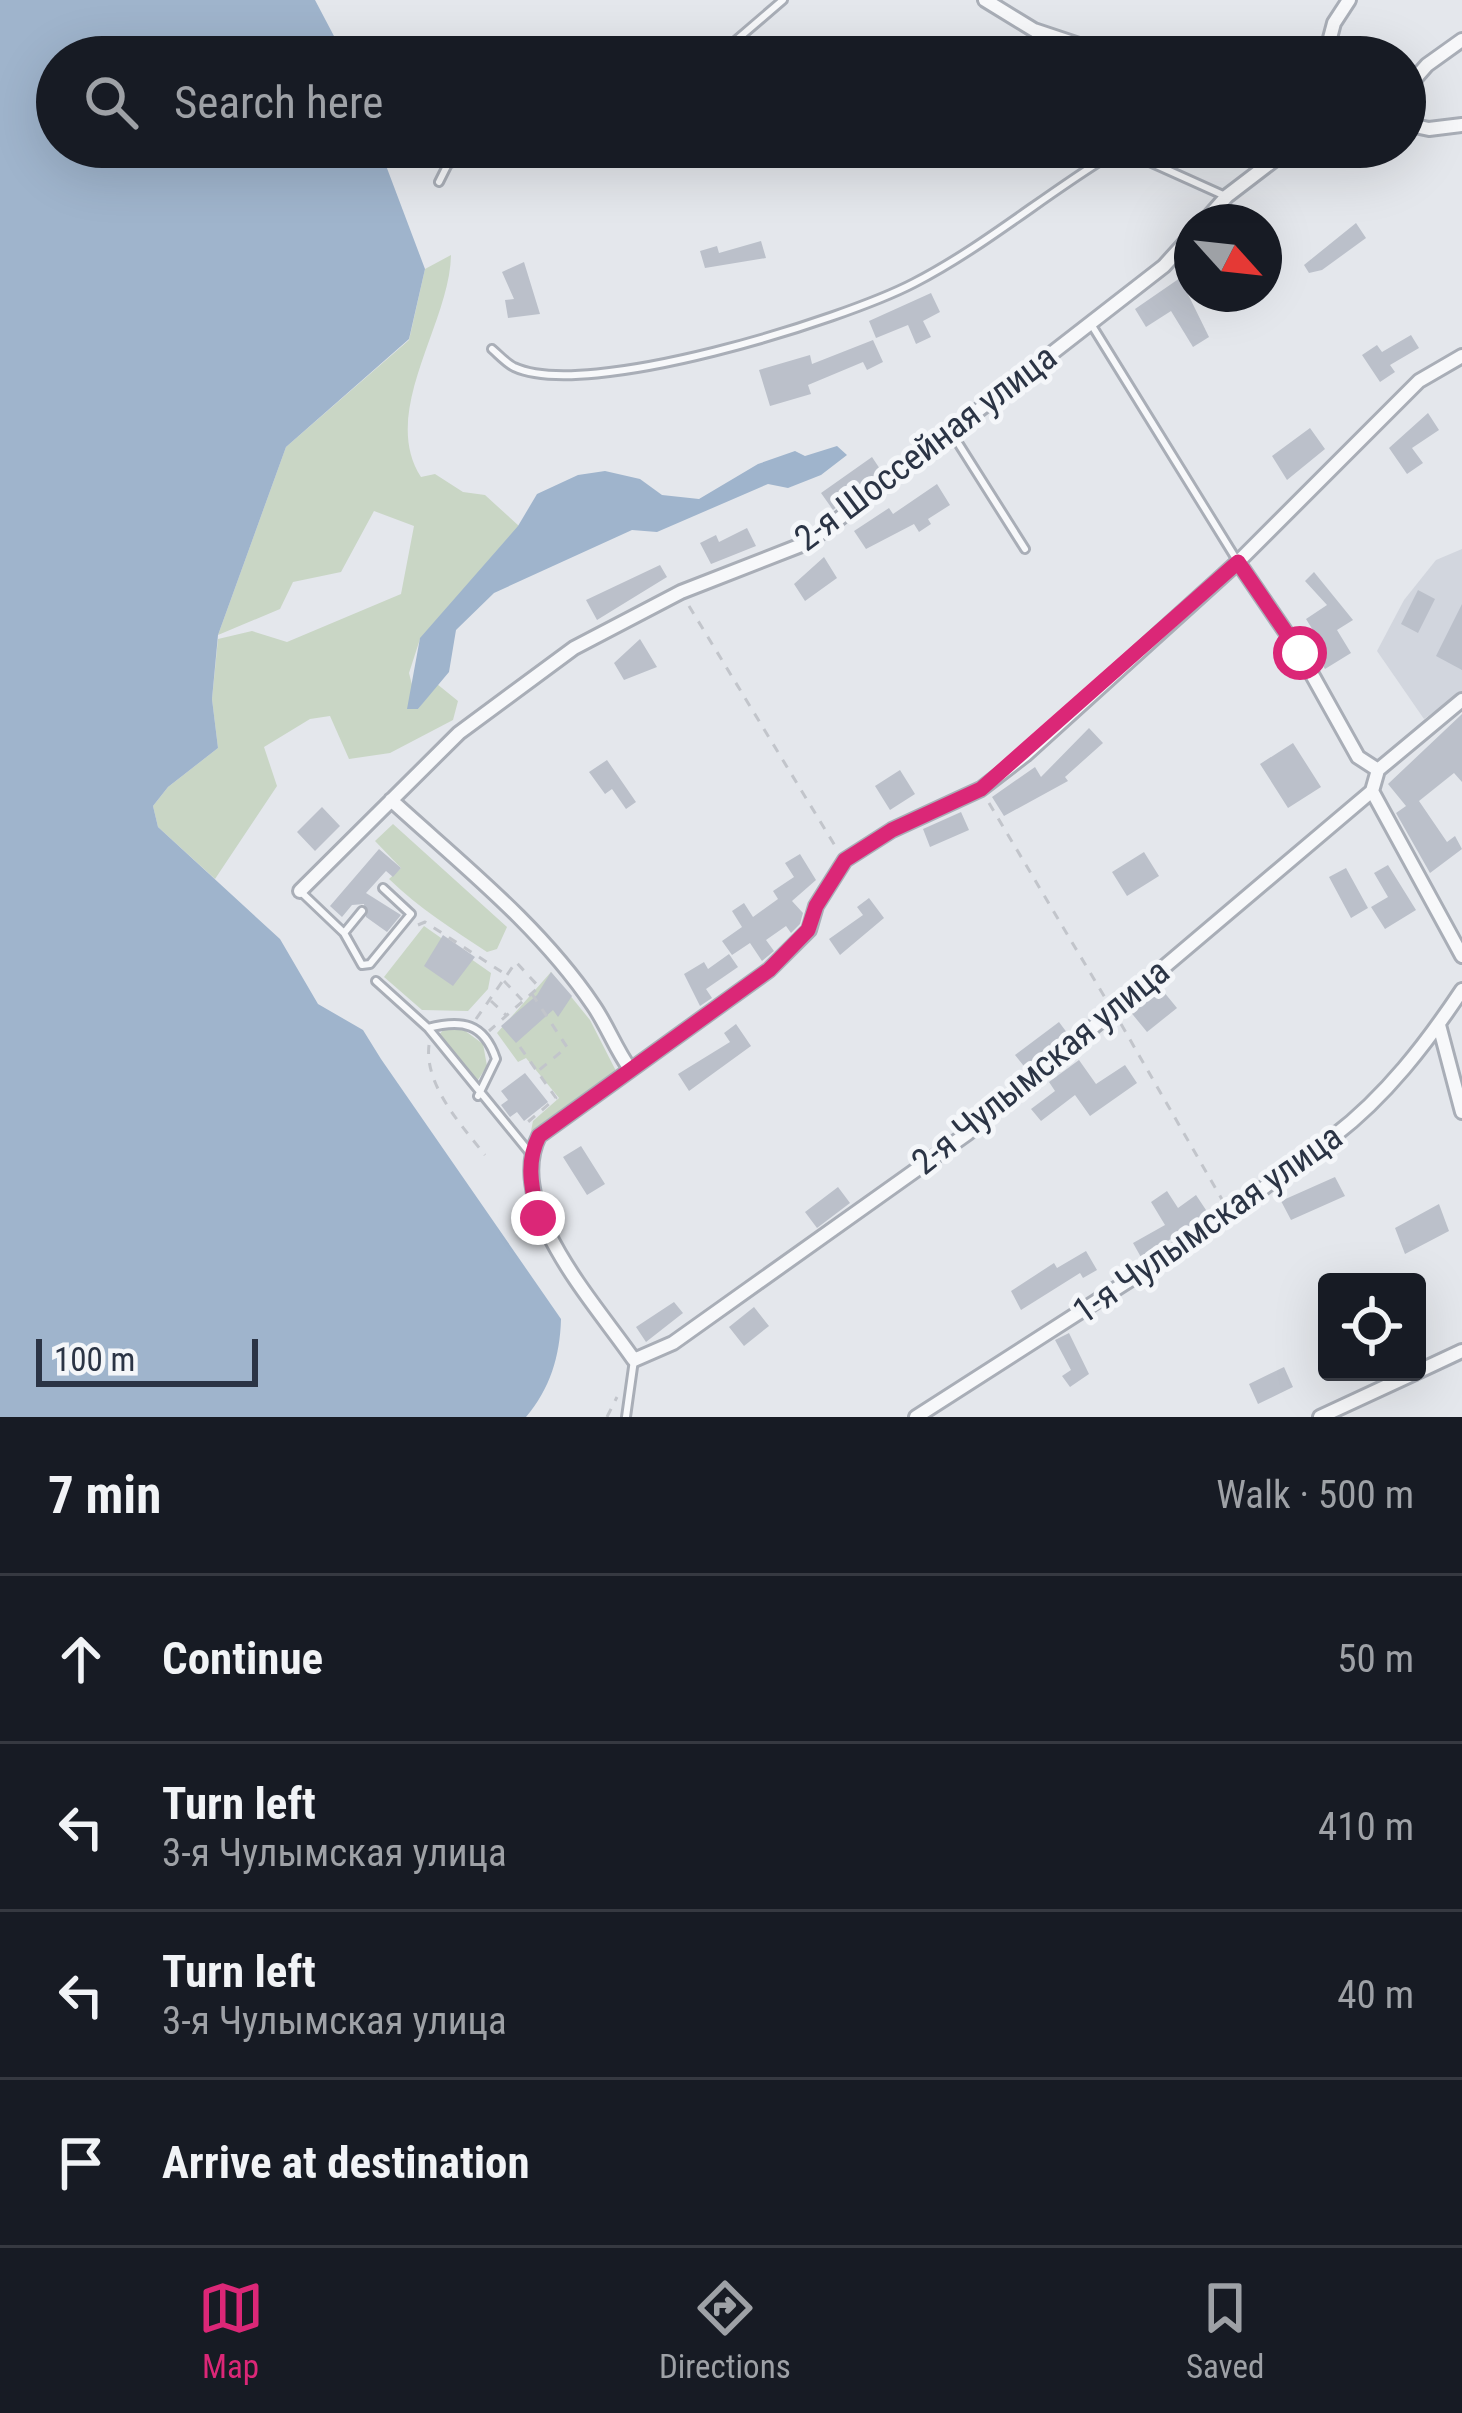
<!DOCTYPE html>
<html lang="en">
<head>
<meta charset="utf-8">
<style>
  :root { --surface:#171b24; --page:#20242c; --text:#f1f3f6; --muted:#9ea1a6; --line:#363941; --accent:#db2777 }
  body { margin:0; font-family:"Roboto Condensed",sans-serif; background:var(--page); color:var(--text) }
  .controls { position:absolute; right:36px; bottom:36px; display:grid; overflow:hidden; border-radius:12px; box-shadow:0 12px 48px #0002 }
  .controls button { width:108px; height:108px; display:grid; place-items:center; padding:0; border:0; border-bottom:3px solid var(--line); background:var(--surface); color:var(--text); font:60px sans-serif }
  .compass { position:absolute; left:1174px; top:204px; width:108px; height:108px; border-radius:50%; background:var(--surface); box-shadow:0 12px 48px #0002; rotate:117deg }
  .scale { position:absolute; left:36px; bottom:30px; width:222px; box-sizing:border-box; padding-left:12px; border:6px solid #2b3445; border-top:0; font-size:33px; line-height:42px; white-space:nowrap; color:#2b3445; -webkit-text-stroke:9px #f4f6f9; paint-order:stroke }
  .stop { position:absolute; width:36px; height:36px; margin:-27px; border:9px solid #db2777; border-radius:50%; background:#fff }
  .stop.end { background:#db2777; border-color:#fff; box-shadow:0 3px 12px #0008 }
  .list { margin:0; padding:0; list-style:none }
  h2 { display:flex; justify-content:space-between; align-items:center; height:156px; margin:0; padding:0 48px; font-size:51px }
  h2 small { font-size:39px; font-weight:400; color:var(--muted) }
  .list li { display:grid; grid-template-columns:78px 1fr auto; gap:36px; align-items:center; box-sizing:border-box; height:168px; padding:0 48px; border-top:3px solid var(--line) }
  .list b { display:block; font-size:45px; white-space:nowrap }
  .list p { margin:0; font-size:39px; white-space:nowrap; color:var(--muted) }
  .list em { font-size:39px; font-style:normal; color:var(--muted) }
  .icon { flex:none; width:66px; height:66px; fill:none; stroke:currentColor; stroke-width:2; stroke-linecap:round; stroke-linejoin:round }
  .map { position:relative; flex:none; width:1462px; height:1417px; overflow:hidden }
  .search { position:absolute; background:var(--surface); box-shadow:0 12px 48px #0002; left:36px; right:36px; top:36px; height:132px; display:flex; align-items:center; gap:30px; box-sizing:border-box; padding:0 42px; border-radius:66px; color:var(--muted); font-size:45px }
  .sheet { height:828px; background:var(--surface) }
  nav { display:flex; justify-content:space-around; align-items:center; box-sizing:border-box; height:168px; border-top:3px solid var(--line); background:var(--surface); font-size:33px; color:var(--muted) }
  nav a { display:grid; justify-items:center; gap:6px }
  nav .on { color:var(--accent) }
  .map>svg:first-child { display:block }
  .built { fill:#d2d6de }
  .green { fill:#c9d6c5 }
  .water { fill:#9fb4cc }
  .building { fill:#bbc0ca }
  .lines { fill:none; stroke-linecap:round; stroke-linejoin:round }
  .service-casing { stroke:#a9aeb7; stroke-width:12 }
  .minor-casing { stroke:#a9aeb7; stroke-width:18 }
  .path { stroke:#c2c5cb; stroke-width:3; stroke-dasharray:9 9; stroke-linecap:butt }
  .service { stroke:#f7f8fa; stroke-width:6 }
  .minor { stroke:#f7f8fa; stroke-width:12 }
  .route { stroke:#db2777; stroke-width:15 }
  .labels { text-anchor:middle; stroke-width:10; stroke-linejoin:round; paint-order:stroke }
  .street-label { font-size:36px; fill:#2b3445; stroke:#f4f6f9 }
</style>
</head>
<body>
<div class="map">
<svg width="1462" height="1417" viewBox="0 0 1462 1417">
  <rect width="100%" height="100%" fill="#e4e7ec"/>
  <path class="built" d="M1462 549V692L1424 719 1377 651 1404 600 1436 560Z"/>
  <path class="green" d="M451 255C450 324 379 412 421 477L435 474 463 492 485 495 519 526 420 639 409 673 418 709 437 684 458 701 453 720 390 753 349 759 330 716 310 719 264 747 277 786 215 879 158 827 153 806 168 787 218 748 212 699 218 639 252 631 287 642 401 594 414 526 374 511 341 572 293 582 280 609 218 635 286 447 409 340 425 269Z
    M393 824 507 927 497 949 487 952C451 928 420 909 389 879L401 868 375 841Z
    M424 926 491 973 488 989 468 1011 422 1010 384 977Z
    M551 972 590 1020 616 1071 531 1131 533 1121 559 1098 526 1058 518 1062 497 1033Z
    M445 1028 464 1030 483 1044 487 1066 474 1086 437 1037Z"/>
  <path class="water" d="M0 0H315L345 57H57V147H379L425 269 409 339 286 447 218 635 212 699 218 748 168 787 153 806 158 827 280 939 318 1004 363 1030 381 1059 561 1319C560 1356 550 1389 526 1417H0Z
    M837 446 847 455 821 475 788 488 768 484 657 532 632 530 494 593 456 630 449 672 418 709H407L420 638 518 526 537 494 578 475 605 471 640 479 662 495 699 499 758 464 795 451 805 456Z"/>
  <path class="building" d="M1356 223 1366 238 1322 270 1309 273 1304 265Z
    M761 241 766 258 705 268 700 251 717 246 719 253Z
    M524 262 540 314 508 318 505 300 514 299 502 272Z
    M1180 278 1209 337 1193 347 1171 311 1146 327 1135 309Z
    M931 293 940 312 923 321 931 337 916 344 908 325 876 338 869 321Z
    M1411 335 1419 348 1390 365 1395 372 1380 382 1362 355 1377 345 1382 352Z
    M873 340 883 362 867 370 863 362 808 385 811 394 770 406 759 370 810 355 812 364Z
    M1428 413 1439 430 1412 448 1423 463 1407 474 1389 448Z
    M1310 428 1325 449 1287 480 1272 456Z
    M872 457 882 472 833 510 821 493Z
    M937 484 950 505 928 519 931 524 919 532 914 524 866 549 854 531 889 508 893 514Z
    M747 528 756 546 711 564 700 543 716 535 719 542Z
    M824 557 837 578 805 601 794 584Z
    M660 565 667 577 597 620 586 600Z
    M1314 572 1353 620 1337 630 1351 653 1325 669 1315 653 1324 648 1306 619 1327 605 1305 581Z
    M1418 590 1435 599 1418 633 1401 624Z
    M1462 604V670L1436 656Z
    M640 639 657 667 624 680 614 663Z
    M1462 714V782L1454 773 1419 801 1447 842 1455 836 1462 849 1430 873 1396 813 1406 806 1388 784Z
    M1089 728 1103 743 1065 777 1068 781 1004 816 992 797 1035 767 1041 777Z
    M1293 743 1321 787 1288 808 1260 764Z
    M607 760 636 802 626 809 612 789 605 794 589 772Z
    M900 770 915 794 890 810 875 786Z
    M322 807 340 826 315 851 297 832Z
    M961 812 969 830 930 847 923 829Z
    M379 849 401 868 393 877 386 871 366 893 401 915 387 932 366 917 364 904 352 905 342 917 330 906Z
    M1144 852 1159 876 1127 896 1112 872Z
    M800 854 816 880 792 901 803 913 800 924 791 933 786 926 766 940 774 951 762 961 750 943 732 955 722 941 742 927 732 911 744 903 753 917 778 899 773 891 794 877 785 863Z
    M1388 865 1416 910 1385 929 1371 907 1388 897 1374 873Z
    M1346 868 1368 908 1351 918 1329 877Z
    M869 898 884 918 840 955 829 939 863 915 857 907Z
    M443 935 475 957 453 986 424 966Z
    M729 954 738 967 706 989 712 998 700 1006 684 974 704 962 708 969Z
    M551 972 572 996 558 1017 553 1010 516 1043 501 1026 537 995Z
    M1159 986 1177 1008 1147 1032 1129 1010Z
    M1059 1022 1068 1034 1027 1070 1015 1055Z
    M736 1024 751 1046 689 1091 678 1074 730 1042 724 1033Z
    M1079 1060 1096 1084 1125 1065 1137 1083 1090 1116 1075 1095 1041 1121 1031 1109 1055 1091 1049 1082Z
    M525 1073 548 1102 524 1121 517 1112 510 1117 501 1105 508 1100 501 1091Z
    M581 1146 605 1184 587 1195 563 1157Z
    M1335 1177 1345 1196 1291 1220 1281 1201Z
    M838 1187 850 1203 817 1228 805 1212Z
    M1167 1191 1178 1208 1196 1195 1208 1213 1142 1259 1133 1243 1165 1225 1151 1202Z
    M1439 1204 1449 1231 1405 1254 1395 1228Z
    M1086 1251 1097 1270 1083 1278 1080 1273 1021 1310 1011 1291 1054 1263 1057 1268Z
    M674 1302 683 1313 646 1342 636 1327Z
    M754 1307 769 1326 744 1346 729 1327Z
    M1069 1333 1089 1374 1070 1387 1062 1376 1071 1370 1055 1340Z
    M1284 1367 1293 1387 1258 1404 1249 1384Z"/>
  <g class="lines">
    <g class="service-casing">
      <path id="service" d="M1035 34 1047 57
        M668 57 734 42 783 0
        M439 182 448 164 484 147
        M1091 324 1238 562
        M492 349C499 355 506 363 514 367 586 401 843 320 914 283 982 248 1042 197 1107 157L1143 159 1223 195
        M953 435 1025 549
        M300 891 344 933 362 965 370 964 411 914 383 888
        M344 933 362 911
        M376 981 428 1028 530 1153
        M428 1028C462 1019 484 1023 496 1059L478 1096
        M626 1417 634 1360"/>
    </g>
    <g class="minor-casing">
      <path id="minor" d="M985 0 1034 30 1115 57
        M1325 57 1334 23 1349 0
        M1405 90 1427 65 1462 40
        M1405 124 1429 129 1462 125
        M1204 222 1227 196 1291 147
        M1238 562 1300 653 1358 757 1378 770 1372 791 1462 956
        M1378 770 1462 700
        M1372 791 968 1133 673 1343 634 1360C596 1304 504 1206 539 1136L769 970 809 930 816 906 845 860 892 830 981 789 1025 755 1238 562 1419 381 1462 356
        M391 800C460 863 540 926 593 1005 607 1025 615 1048 630 1069
        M300 891 459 733 574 648 681 592 809 542 1164 266 1192 235
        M1439 1025 1462 1112
        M1417 1372 1462 1351
        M916 1417 1231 1215C1263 1185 1299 1163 1334 1136 1386 1096 1426 1044 1462 990
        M1320 1417 1417 1372"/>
    </g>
    <path class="path" d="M689 606 837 849
      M989 803 1107 1001
      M418 925 425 922 505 974
      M504 981 522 1000
      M532 994 567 1047 537 1072
      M491 1001 506 1015
      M476 1019 516 962 539 987 489 1031
      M1121 1024 1224 1203
      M429 1045C424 1085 462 1126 485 1155
      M520 1047 556 1098 522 1127
      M607 1417 617 1397"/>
    <use href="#service" class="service"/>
    <use href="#minor" class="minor"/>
  </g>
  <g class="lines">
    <path class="route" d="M538 1218C532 1188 525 1164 539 1136L769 970 808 930 816 906 845 860 892 830 981 789 1238 562 1300 653"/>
  </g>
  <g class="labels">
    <g class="street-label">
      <text transform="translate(925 447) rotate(-37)" y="13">2-я Шоссейная улица</text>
      <text transform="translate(1040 1066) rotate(-39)" y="13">2-я Чулымская улица</text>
      <text transform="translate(1207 1223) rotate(-35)" y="13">1-я Чулымская улица</text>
    </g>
  </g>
</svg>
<div class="controls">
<button><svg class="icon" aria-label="locate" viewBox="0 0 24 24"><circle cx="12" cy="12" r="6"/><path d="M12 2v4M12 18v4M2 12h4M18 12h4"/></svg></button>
</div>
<svg class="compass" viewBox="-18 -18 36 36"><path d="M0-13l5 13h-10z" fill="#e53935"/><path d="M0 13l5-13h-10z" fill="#9ea1a6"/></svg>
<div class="scale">100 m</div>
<div class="stop" style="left:1300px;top:653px"></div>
<div class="stop end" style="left:538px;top:1218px"></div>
<div class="search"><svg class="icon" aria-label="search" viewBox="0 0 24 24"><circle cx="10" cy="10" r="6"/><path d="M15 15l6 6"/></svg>Search here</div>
</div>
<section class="sheet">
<h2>7 min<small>Walk · 500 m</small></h2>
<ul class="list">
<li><svg class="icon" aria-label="ahead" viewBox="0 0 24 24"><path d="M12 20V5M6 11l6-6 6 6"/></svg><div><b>Continue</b></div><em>50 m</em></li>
<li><svg class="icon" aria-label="left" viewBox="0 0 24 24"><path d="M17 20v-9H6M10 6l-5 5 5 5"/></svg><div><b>Turn left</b><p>3-я Чулымская улица</p></div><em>410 m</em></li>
<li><svg class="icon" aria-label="left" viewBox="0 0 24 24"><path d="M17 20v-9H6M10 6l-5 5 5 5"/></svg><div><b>Turn left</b><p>3-я Чулымская улица</p></div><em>40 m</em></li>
<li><svg class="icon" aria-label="arrive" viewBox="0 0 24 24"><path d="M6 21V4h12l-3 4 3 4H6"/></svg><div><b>Arrive at destination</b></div></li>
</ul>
</section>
<nav>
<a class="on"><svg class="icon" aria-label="map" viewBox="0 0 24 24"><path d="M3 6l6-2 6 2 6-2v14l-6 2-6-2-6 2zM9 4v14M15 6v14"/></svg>Map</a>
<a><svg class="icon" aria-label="directions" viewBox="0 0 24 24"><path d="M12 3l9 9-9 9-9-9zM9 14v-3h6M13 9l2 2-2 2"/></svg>Directions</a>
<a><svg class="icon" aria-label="saved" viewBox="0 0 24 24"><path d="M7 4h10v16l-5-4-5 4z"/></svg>Saved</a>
</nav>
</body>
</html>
